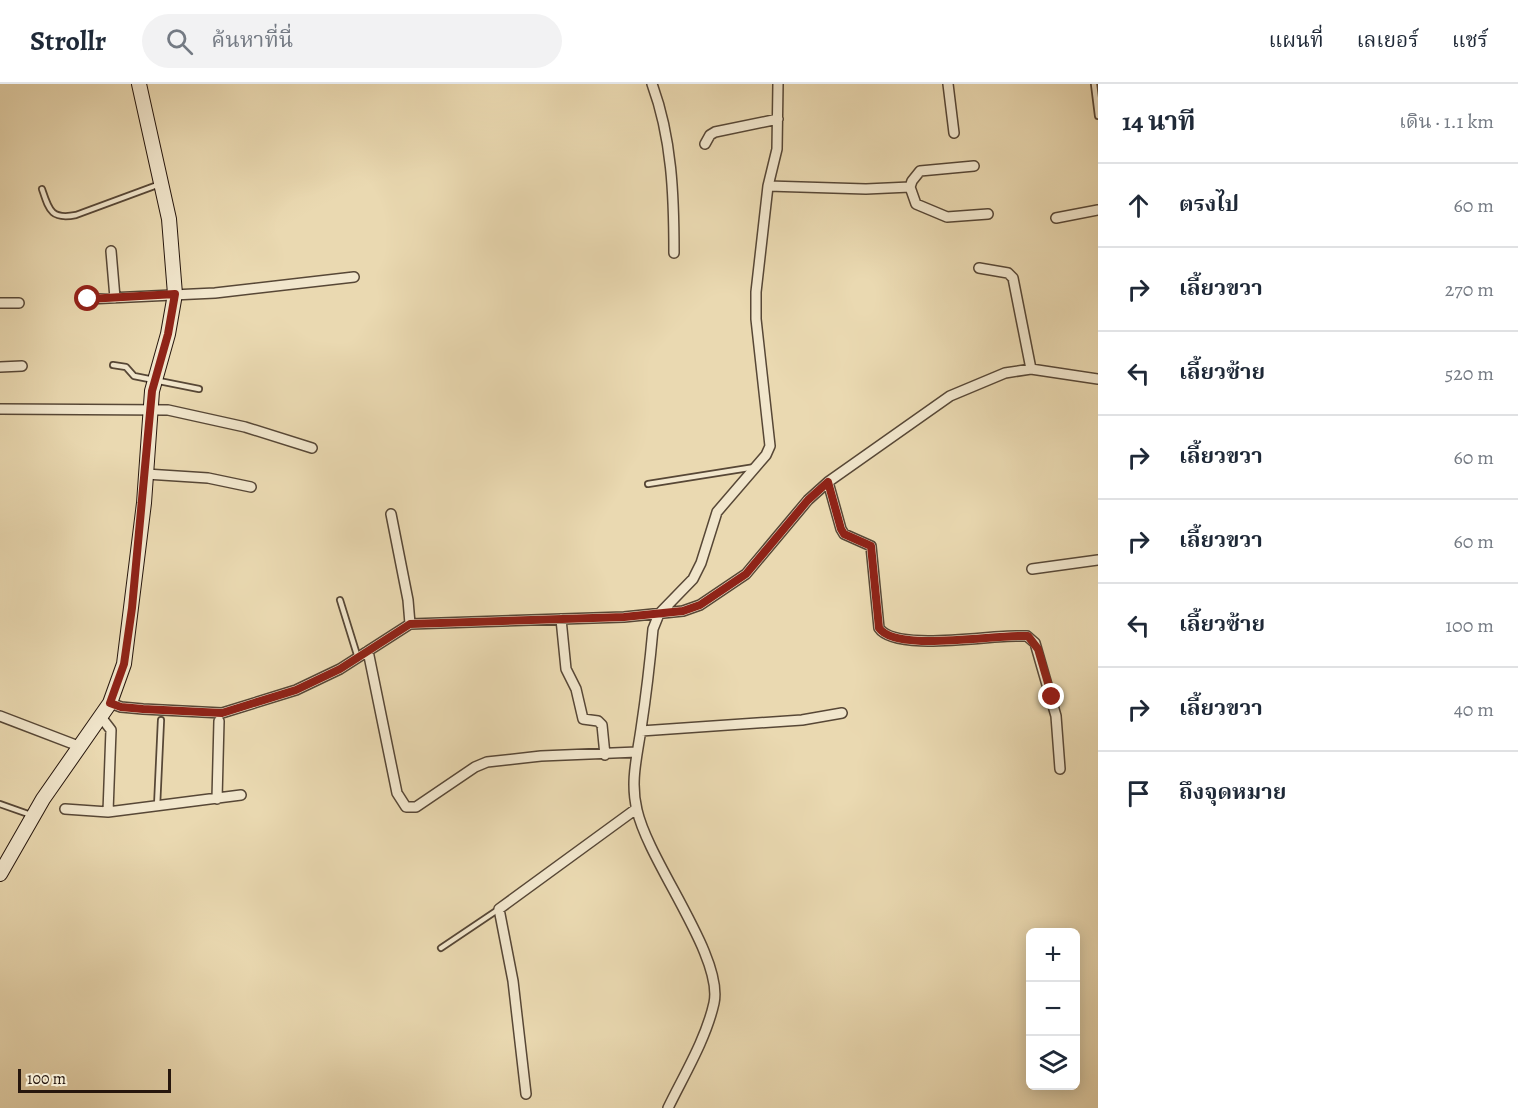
<!DOCTYPE html>
<html lang="th">
<head>
<meta charset="utf-8">
<style>
  :root { --surface:#fff; --page:#f2f2f3; --text:#1f2937; --muted:#747a83; --line:#e0e1e3 }
  body { margin:0; font-family:Alegreya,"Noto Serif Thai",serif; background:var(--page); color:var(--text) }
  .controls { position:absolute; right:18px; bottom:18px; display:grid; overflow:hidden; border-radius:9px; box-shadow:0 3px 15px #0003 }
  .controls button { width:54px; height:54px; display:grid; place-items:center; padding:0; border:0; border-bottom:2px solid var(--line); background:var(--surface); color:var(--text); font:30px sans-serif }
  .scale { position:absolute; left:18px; bottom:15px; width:153px; box-sizing:border-box; padding-left:6px; border:3px solid #26160d; border-top:0; font-size:16px; line-height:21px; white-space:nowrap; color:#26160d; -webkit-text-stroke:4px #f1e6cc; paint-order:stroke }
  .stop { position:absolute; width:18px; height:18px; margin:-14px; border:4px solid #8f2418; border-radius:50%; background:#fff }
  .stop.end { background:#8f2418; border-color:#fff; box-shadow:0 2px 6px #0008 }
  .list { margin:0; padding:0; list-style:none }
  h2 { display:flex; justify-content:space-between; align-items:center; height:78px; margin:0; padding:0 24px; font-size:26px }
  h2 small { font-size:20px; font-weight:400; color:var(--muted) }
  .list li { display:grid; grid-template-columns:39px 1fr auto; gap:18px; align-items:center; box-sizing:border-box; height:84px; padding:0 24px; border-top:2px solid var(--line) }
  .list b { display:block; font-size:22px; white-space:nowrap }
  .list em { font-size:20px; font-style:normal; color:var(--muted) }
  .icon { flex:none; width:33px; height:33px; fill:none; stroke:currentColor; stroke-width:2; stroke-linecap:round; stroke-linejoin:round }
  .map { position:relative; flex:none; width:1098px; height:1024px; overflow:hidden }
  header { display:flex; align-items:center; gap:36px; box-sizing:border-box; height:84px; padding:0 30px; background:var(--surface); border-bottom:2px solid var(--line) }
  header strong { font-size:28px }
  nav { display:flex; gap:33px; margin-inline-start:auto; font-size:21px }
  .search { width:420px; height:54px; background:var(--page); display:flex; align-items:center; gap:15px; box-sizing:border-box; padding:0 21px; border-radius:33px; color:var(--muted); font-size:22px }
  main { display:flex }
  aside { flex:1; background:var(--surface) }
  .map>svg:first-child { display:block }
  .lines { fill:none; stroke-linecap:round; stroke-linejoin:round }
  .lane-casing { stroke:#574736; stroke-width:8 }
  .street-casing { stroke:#574736; stroke-width:12 }
  .secondary-casing { stroke:#26160d; stroke-width:16 }
  .lane { stroke:#f1e6cc; stroke-width:4.5 }
  .street { stroke:#f1e6cc; stroke-width:9 }
  .secondary { stroke:#f1e6cc; stroke-width:14 }
  .route { stroke:#8f2418; stroke-width:8 }
</style>
</head>
<body>
<header>
<strong>Strollr</strong>
<div class="search"><svg class="icon" aria-label="search" viewBox="0 0 24 24"><circle cx="10" cy="10" r="6"/><path d="M15 15l6 6"/></svg>ค้นหาที่นี่</div>
<nav><a>แผนที่</a><a>เลเยอร์</a><a>แชร์</a></nav>
</header>
<main>
<div class="map">
<svg width="1098" height="1024" viewBox="0 0 1098 1024">
  <rect width="100%" height="100%" fill="#ead9b1"/>
  <filter id="stains"><feTurbulence type="fractalNoise" baseFrequency=".00333" numOctaves="4"/><feColorMatrix values="0 0 0 0 .2 0 0 0 0 .09 0 0 0 0 .02 0 0 0 .5 -.17"/></filter>
  <radialGradient id="worn" r=".72"><stop offset=".6" stop-color="#630" stop-opacity="0"/><stop offset="1" stop-color="#630" stop-opacity=".3"/></radialGradient>
  <g class="lines">
    <g class="lane-casing">
      <path id="lane" d="M1094 0 1098 32
        M42 105C49 126 51 136 76 131L160 100
        M113 281 126 283 134 292 199 305
        M648 400 755 383
        M340 516 358 574
        M0 720 31 731
        M157 723 161 636
        M441 864 499 825"/>
    </g>
    <g class="street-casing">
      <path id="street" d="M652 0C672 54 674 112 674 169
        M948 0 954 49
        M705 60 710 51 715 48 778 35
        M768 102 866 105 910 103 916 120 947 133 988 130
        M910 103 912 97 920 87 974 82
        M1056 134 1098 126
        M111 167 115 214
        M979 184 1008 189 1013 194 1031 285
        M88 215 215 209 354 193
        M0 219H19
        M0 283 22 282
        M0 325 168 326 245 343 312 364
        M146 390 208 394 251 403
        M828 398 841 445 844 450 871 462 879 544C895 568 989 551 1018 552H1027L1035 559 1056 632 1060 685
        M391 430 408 516 410 540
        M1032 485 1098 476
        M561 535 566 585 576 605 583 635 598 637 602 641 605 671
        M368 567 397 709 406 723H416L475 683 487 678 541 672 637 668
        M110 619 121 623 143 625 222 629 296 606 340 585 410 540 624 533 683 527 700 521 746 490 808 416 828 398 950 312 1005 289 1031 285 1098 295
        M0 632 81 663
        M101 633 111 646 108 728
        M641 647 802 636 842 629
        M217 715 219 637
        M65 725 108 728 241 711
        M526 1010 513 897 499 825 636 725
        M668 1024C684 991 706 955 714 919 724 873 649 779 637 726 630 698 637 673 641 645 646 612 650 578 653 545L659 530 693 495 701 479 717 428 766 371 770 362 756 235V208L768 102 777 65 778 0"/>
    </g>
    <g class="secondary-casing">
      <path id="secondary" d="M0 790 43 715 110 619 124 580 144 419 152 307 168 250 175 210 169 135 139 0"/>
    </g>
    <use href="#lane" class="lane"/>
    <use href="#street" class="street"/>
    <use href="#secondary" class="secondary"/>
  </g>
  <g class="lines">
    <path class="route" d="M88 215 175 210 168 250 152 307 132 524 124 580 110 619 121 623 143 625 222 629 296 606 340 585 410 540 624 533 683 527 700 521 746 490 808 416 828 398 841 445 844 450 871 462 879 544C896 569 996 550 1028 552L1038 565 1052 613"/>
  </g>
  <rect width="100%" height="100%" filter="url(#stains)"/>
  <rect width="100%" height="100%" fill="url(#worn)"/>
</svg>
<div class="controls">
<button>+</button>
<button>−</button>
<button><svg class="icon" aria-label="layers" viewBox="0 0 24 24"><path d="M12 4l9 5-9 5-9-5zM3 14l9 5 9-5"/></svg></button>
</div>
<div class="scale">100 m</div>
<div class="stop" style="left:88px;top:215px"></div>
<div class="stop end" style="left:1052px;top:613px"></div>
</div>
<aside>
<h2>14 นาที<small>เดิน · 1.1 km</small></h2>
<ul class="list">
<li><svg class="icon" aria-label="ahead" viewBox="0 0 24 24"><path d="M12 20V5M6 11l6-6 6 6"/></svg><div><b>ตรงไป</b></div><em>60 m</em></li>
<li><svg class="icon" aria-label="right" viewBox="0 0 24 24"><path d="M7 20v-9h11M14 6l5 5-5 5"/></svg><div><b>เลี้ยวขวา</b></div><em>270 m</em></li>
<li><svg class="icon" aria-label="left" viewBox="0 0 24 24"><path d="M17 20v-9H6M10 6l-5 5 5 5"/></svg><div><b>เลี้ยวซ้าย</b></div><em>520 m</em></li>
<li><svg class="icon" aria-label="right" viewBox="0 0 24 24"><path d="M7 20v-9h11M14 6l5 5-5 5"/></svg><div><b>เลี้ยวขวา</b></div><em>60 m</em></li>
<li><svg class="icon" aria-label="right" viewBox="0 0 24 24"><path d="M7 20v-9h11M14 6l5 5-5 5"/></svg><div><b>เลี้ยวขวา</b></div><em>60 m</em></li>
<li><svg class="icon" aria-label="left" viewBox="0 0 24 24"><path d="M17 20v-9H6M10 6l-5 5 5 5"/></svg><div><b>เลี้ยวซ้าย</b></div><em>100 m</em></li>
<li><svg class="icon" aria-label="right" viewBox="0 0 24 24"><path d="M7 20v-9h11M14 6l5 5-5 5"/></svg><div><b>เลี้ยวขวา</b></div><em>40 m</em></li>
<li><svg class="icon" aria-label="arrive" viewBox="0 0 24 24"><path d="M6 21V4h12l-3 4 3 4H6"/></svg><div><b>ถึงจุดหมาย</b></div></li>
</ul>
</aside>
</main>
</body>
</html>
